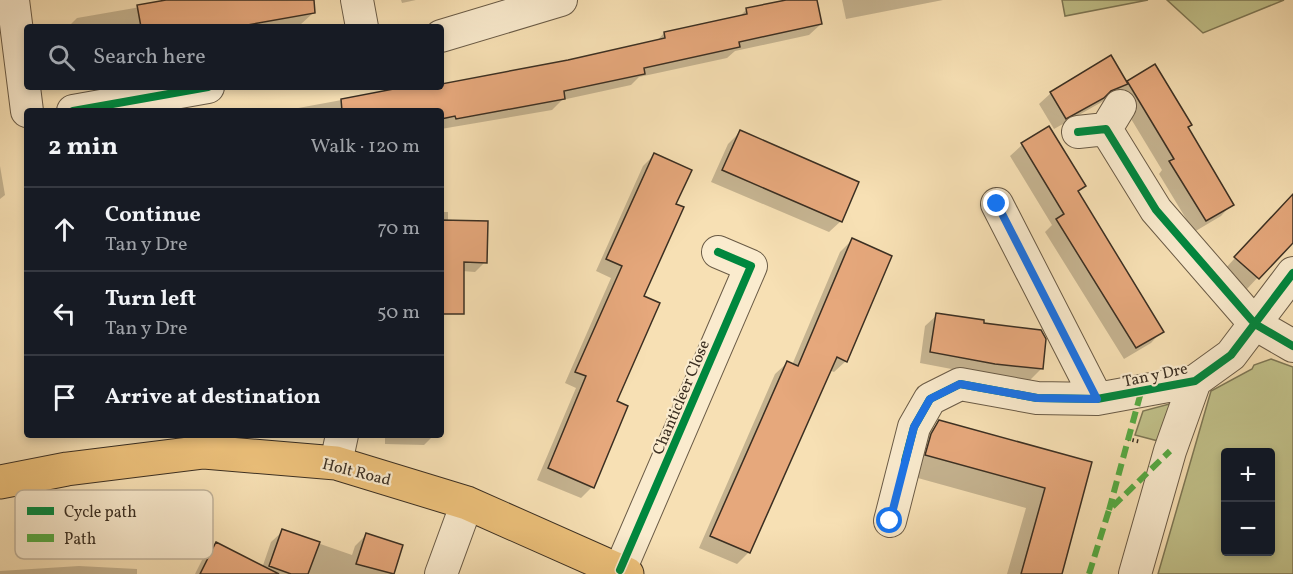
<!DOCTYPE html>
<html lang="en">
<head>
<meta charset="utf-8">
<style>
  :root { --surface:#171b24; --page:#20242c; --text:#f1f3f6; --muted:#9ea1a6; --line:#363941 }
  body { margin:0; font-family:Vollkorn,serif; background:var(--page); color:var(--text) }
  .controls { position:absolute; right:18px; bottom:18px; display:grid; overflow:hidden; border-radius:6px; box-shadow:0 3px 9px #0003 }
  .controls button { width:54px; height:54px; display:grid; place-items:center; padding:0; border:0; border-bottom:2px solid var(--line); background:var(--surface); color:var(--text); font:30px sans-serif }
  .stop { position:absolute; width:18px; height:18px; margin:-14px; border:4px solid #1a73e8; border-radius:50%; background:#fff }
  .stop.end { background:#1a73e8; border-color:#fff; box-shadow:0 2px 6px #0008 }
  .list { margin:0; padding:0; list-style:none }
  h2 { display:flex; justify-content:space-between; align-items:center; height:78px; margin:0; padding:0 24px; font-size:26px }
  h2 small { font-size:20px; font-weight:400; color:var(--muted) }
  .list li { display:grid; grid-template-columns:39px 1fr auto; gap:18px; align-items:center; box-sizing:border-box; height:84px; padding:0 24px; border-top:2px solid var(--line) }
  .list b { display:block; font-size:22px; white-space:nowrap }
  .list p { margin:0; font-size:20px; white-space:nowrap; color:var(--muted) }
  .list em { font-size:20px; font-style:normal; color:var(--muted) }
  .icon { flex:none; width:33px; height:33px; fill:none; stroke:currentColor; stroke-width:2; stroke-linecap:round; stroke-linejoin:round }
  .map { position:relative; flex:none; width:1293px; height:574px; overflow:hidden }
  .search { position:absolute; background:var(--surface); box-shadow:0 3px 9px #0003; left:24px; top:24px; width:420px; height:66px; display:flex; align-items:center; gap:15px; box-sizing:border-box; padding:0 21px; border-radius:6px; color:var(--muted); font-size:22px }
  .panel { position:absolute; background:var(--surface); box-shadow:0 3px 9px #0003; left:24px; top:108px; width:420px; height:330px; border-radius:6px }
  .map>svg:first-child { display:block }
  .green { fill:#c1c18a; stroke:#7e7856; stroke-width:1.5; fill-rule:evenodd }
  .shadow { fill:#0003 }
  .building { fill:#e6a87c; stroke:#3b2f22; stroke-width:1.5 }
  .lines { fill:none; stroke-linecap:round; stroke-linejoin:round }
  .minor-casing { stroke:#6a5b46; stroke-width:34 }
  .major-casing { stroke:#3b2f22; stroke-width:35 }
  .path { stroke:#3b2f22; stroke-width:4; stroke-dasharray:1.5 3; stroke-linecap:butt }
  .minor { stroke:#faebce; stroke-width:32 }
  .major { stroke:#ecc07a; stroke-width:33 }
  .quiet { stroke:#55ab43; stroke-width:6; stroke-dasharray:12 6; stroke-linecap:butt }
  .cycleway-casing { stroke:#faebce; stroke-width:11 }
  .cycleway { stroke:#00873e; stroke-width:8 }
  .route { stroke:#1a73e8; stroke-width:8 }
  .labels { text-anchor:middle; stroke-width:4.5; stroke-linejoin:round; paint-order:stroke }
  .street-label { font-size:16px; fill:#3b2f22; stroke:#faebce }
  .key { fill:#faebce; stroke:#c1b39a; stroke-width:1.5 }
  .key-label { font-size:16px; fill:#3b2f22 }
</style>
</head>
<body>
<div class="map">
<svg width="1293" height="574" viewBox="0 0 1293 574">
  <rect width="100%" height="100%" fill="#f7e0b4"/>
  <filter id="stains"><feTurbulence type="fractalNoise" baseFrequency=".00333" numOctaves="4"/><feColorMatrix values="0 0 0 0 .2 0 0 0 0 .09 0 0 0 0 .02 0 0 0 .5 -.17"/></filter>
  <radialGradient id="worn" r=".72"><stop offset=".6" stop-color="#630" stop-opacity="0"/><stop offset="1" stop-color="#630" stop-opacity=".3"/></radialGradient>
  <path class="green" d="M1062 0H1148L1065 16Z
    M1167 0H1284L1203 33Z
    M1271 359 1293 367V574H1158L1211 391 1252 369 1254 365ZM1226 452H1270V552H1226Z
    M1173 403 1162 442 1135 435 1143 411Z"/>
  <path class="shadow" d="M181 0H310L312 14 300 25 291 27H68L77 18Z
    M401 0H416L402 3Z
    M793 0H815L821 24 809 35 735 51 727 58 639 77 631 85 562 100 552 110 441 129V111H282L412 87H441L568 61 657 41 664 33 739 17 746 10Z
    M842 0H943L846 19Z
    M1155 66 1186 128 1232 204 1221 216 1194 232 1159 174 1162 170 1116 94 1054 129 1039 104 1051 93 1126 84Z
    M1049 128 1084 186 1077 192 1162 331 1151 343 1124 359 1045 232 1052 225 1010 156 1022 145Z
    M740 132 841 221 829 232 711 182 728 144Z
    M654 155 674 205 642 297 592 487 581 498 537 480 576 388 565 383 611 278 596 271 643 166Z
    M0 166 5 195 0 199Z
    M1293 195V240L1246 290 1224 270Z
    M441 212H448V222L485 262 475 272 462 271 444 311V339L441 342Z
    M852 240 846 361 834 372 829 370 749 552 737 564 699 548 775 374 787 363 792 365 840 252Z
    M937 315 982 325 1042 368 1030 380 983 375 920 363 925 326Z
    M939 422 1091 463 1060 574H1007L1026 508 907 475 919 442Z
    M385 435H434L424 445 385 444Z
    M283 531 352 555 355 546 366 535 401 546 392 574H260L271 542Z
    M216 544 243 574H195L204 556Z
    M79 566 137 569V574H0V571Z"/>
  <path class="building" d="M166 0H314L315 13 236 27H141L137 5Z
    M786 0H817L822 24 739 42 740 47 644 68 645 74 564 91 565 99 456 119 455 116 441 119V111H342L341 99 404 87H441V84L568 60 665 38 664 32 747 14 746 8Z
    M1111 55 1128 84 1111 91 1104 98 1066 119 1050 92Z
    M1155 64 1192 125 1188 127 1234 205 1206 221 1169 161 1174 159 1127 81Z
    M1049 126 1086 186 1078 191 1164 332 1136 348 1056 219 1064 214 1021 143Z
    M740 130 859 182 842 222 722 170Z
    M654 153 692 170 676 204 684 207 644 296 660 303 617 401 628 406 594 488 548 468 586 376 575 372 622 266 606 259Z
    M1293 194V243L1259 279 1234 257Z
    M441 220 488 221 487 263 464 262V314H441Z
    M852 238 892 256 847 362 837 357 750 553 710 536 787 361 798 366Z
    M936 313 984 320V323L1041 330 1046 339 1043 369 995 364 930 352Z
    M939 420 1092 462 1062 574H1021L1045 488 925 455 931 434Z
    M282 529 320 542 308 574H291L269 566Z
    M366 533 403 545 394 574 356 564Z
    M216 542 279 574H200Z"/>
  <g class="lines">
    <g class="minor-casing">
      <path id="minor" d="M13 0 27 111
        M357 0 362 27
        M441 36 561 0
        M73 111 208 87
        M1106 129 1120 106
        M1078 132 1106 129 1156 210 1255 324 1293 346
        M997 204 1097 399
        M336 463 342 435
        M890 521 914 427 930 399 960 384 1037 398 1097 399 1195 381 1231 355 1293 273
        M620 570 751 266 718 252
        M441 574 467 503
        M1135 574 1170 451 1195 381"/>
    </g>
    <g class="major-casing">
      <path id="major" d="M0 482 67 469 204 452 336 463 467 503 627 574"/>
    </g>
    <path class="path" d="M1128 439 1141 442"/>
    <use href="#minor" class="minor"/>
    <use href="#major" class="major"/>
    <path class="quiet" d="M1109 510 1141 392
      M1089 574 1109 510 1170 451"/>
    <g class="cycleway-casing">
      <path id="cycleway" d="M73 111 208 87
        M1078 132 1106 129 1156 210 1255 324 1293 346
        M905 461 914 427 930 399 960 384 1037 398 1097 399 1195 381 1231 355 1293 273
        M620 570 751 266 718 252"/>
    </g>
    <use href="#cycleway" class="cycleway"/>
  </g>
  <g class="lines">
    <path class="route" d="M890 521 914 427 930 399 960 384 1037 398 1097 399 997 204"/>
  </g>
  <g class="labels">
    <g class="street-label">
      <text transform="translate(1155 374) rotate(-12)" y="6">Tan y Dre</text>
      <text transform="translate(680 397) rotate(-67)" y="6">Chanticleer Close</text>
      <text transform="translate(357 471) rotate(14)" y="6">Holt Road</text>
    </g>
  </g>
  <rect x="15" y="490" width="198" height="69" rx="9" class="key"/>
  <rect x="27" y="507" width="27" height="8" fill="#00873e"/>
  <rect x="27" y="534" width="27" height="8" fill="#55ab43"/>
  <g class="key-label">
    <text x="64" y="517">Cycle path</text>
    <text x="64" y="544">Path</text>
  </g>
  <rect width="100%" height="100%" filter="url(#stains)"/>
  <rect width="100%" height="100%" fill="url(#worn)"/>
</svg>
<div class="controls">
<button>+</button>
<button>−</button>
</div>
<div class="stop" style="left:890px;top:521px"></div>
<div class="stop end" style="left:997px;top:204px"></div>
<div class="search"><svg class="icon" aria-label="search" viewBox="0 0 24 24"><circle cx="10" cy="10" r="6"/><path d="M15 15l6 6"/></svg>Search here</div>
<section class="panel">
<h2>2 min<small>Walk · 120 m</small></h2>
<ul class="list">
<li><svg class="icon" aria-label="ahead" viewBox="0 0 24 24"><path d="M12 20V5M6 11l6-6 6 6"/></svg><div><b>Continue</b><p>Tan y Dre</p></div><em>70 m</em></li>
<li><svg class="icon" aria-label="left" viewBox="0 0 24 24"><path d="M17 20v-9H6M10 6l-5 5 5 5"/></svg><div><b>Turn left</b><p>Tan y Dre</p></div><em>50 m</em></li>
<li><svg class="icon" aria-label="arrive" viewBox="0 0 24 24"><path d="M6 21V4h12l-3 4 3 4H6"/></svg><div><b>Arrive at destination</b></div></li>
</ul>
</section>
</div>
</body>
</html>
